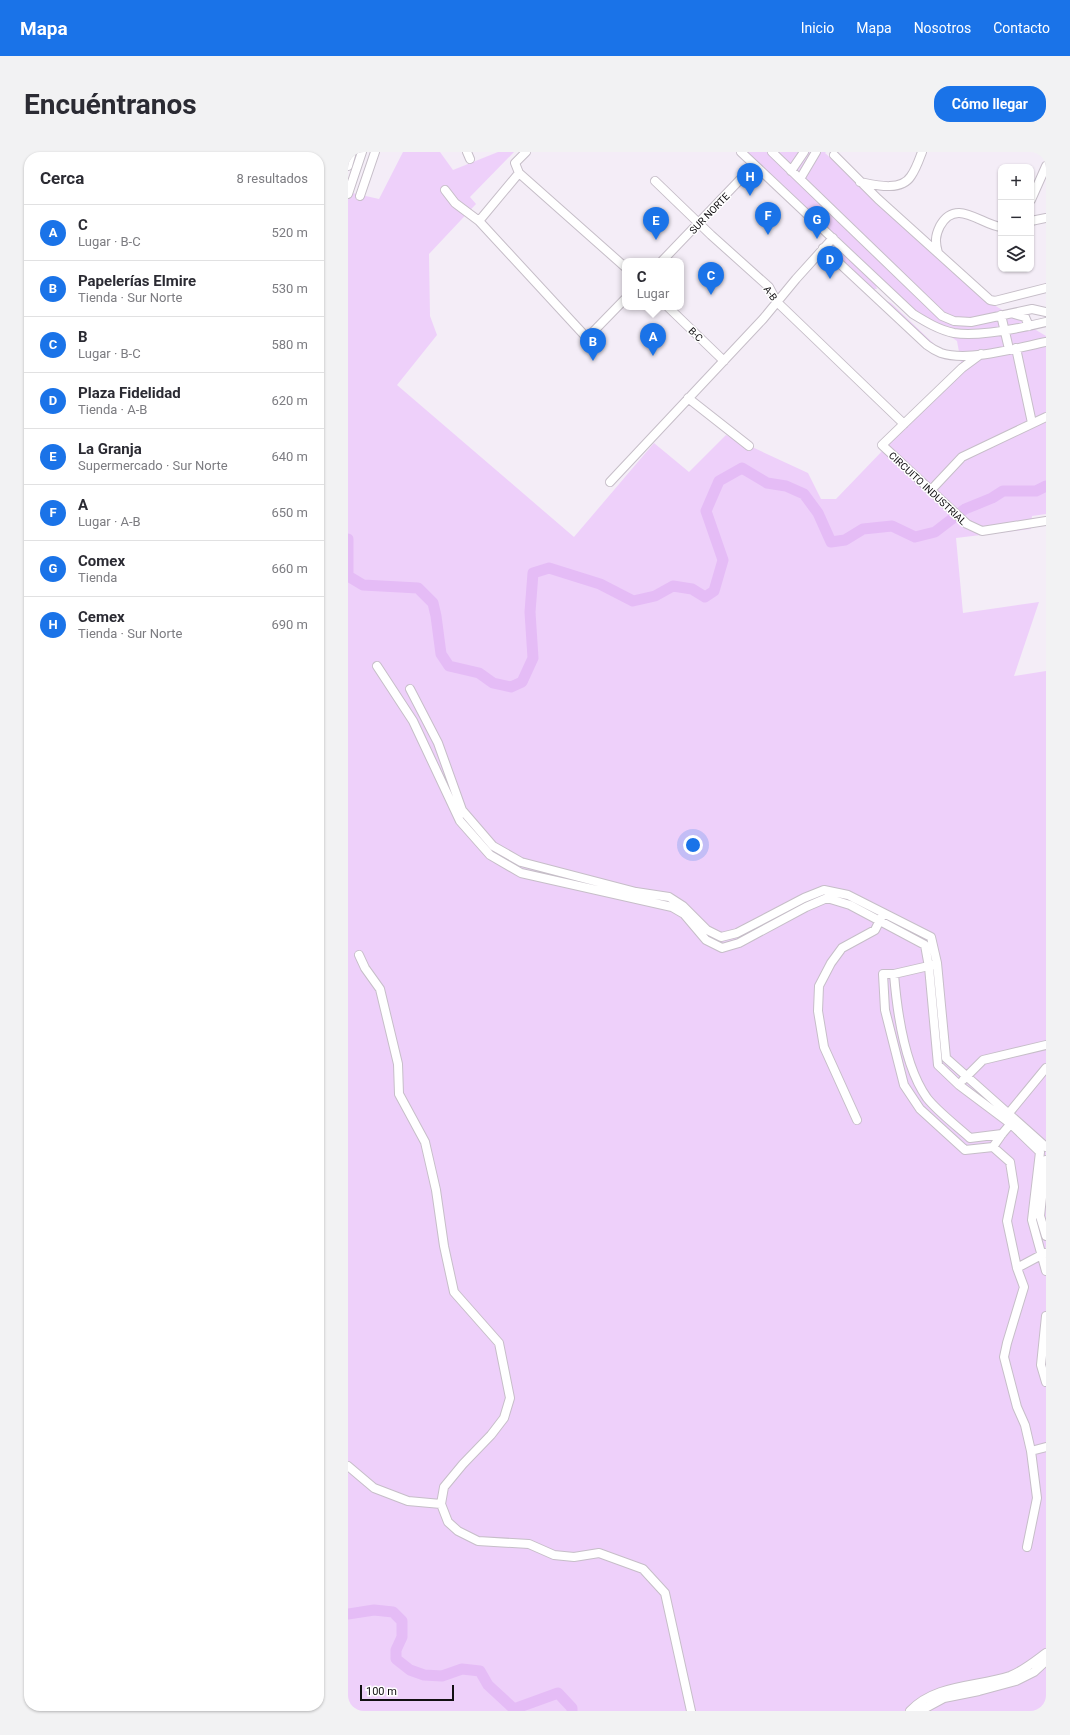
<!DOCTYPE html>
<html lang="es">
<head>
<meta charset="utf-8">
<style>
  :root { --surface:#fff; --page:#f2f2f3; --text:#2b2b33; --muted:#7c7c81; --line:#e1e1e2; --accent:#1a73e8 }
  body { margin:0; font-family:Roboto,sans-serif; background:var(--page); color:var(--text) }
  .controls { position:absolute; right:12px; top:12px; display:grid; overflow:hidden; border-radius:8px; box-shadow:0 1px 3px #0004 }
  .controls button { width:36px; height:36px; display:grid; place-items:center; padding:0; border:0; border-bottom:1px solid var(--line); background:var(--surface); color:var(--text); font:20px sans-serif }
  .scale { position:absolute; left:12px; bottom:10px; width:94px; box-sizing:border-box; padding-left:4px; border:2px solid #121013; border-top:0; font-size:11px; line-height:14px; white-space:nowrap; color:#121013; -webkit-text-stroke:3px #fff; paint-order:stroke }
  .you { position:absolute; left:345px; top:693px; width:14px; height:14px; margin:-10px; border:3px solid #fff; border-radius:50%; background:#1a73e8; box-shadow:0 0 0 6px #1a73e833 }
  .badge { display:grid; place-items:center; width:26px; height:26px; border-radius:50%; background:var(--accent); color:#fff; font-size:13px; font-weight:700 }
  .pin { position:absolute; translate:-50% -33px; filter:drop-shadow(0 1px 2px #0008) }
  .pin::after { content:''; position:absolute; top:21px; width:14px; height:12px; background:inherit; clip-path:polygon(0 0,100% 0,50% 100%) }
  .popup { position:absolute; left:274px; top:106px; width:62px; height:52px; box-sizing:border-box; display:grid; place-content:center; border-radius:8px; background:var(--surface); filter:drop-shadow(0 1px 3px #0005); font-size:13px; white-space:nowrap; color:var(--muted) }
  .popup b { font-size:15px; color:var(--text) }
  .popup::after { content:''; position:absolute; left:50%; top:100%; margin-left:-8px; border:8px solid transparent; border-top-color:var(--surface) }
  .list { margin:0; padding:0; list-style:none }
  h2 { display:flex; justify-content:space-between; align-items:center; height:52px; margin:0; padding:0 16px; font-size:17px }
  h2 small { font-size:13px; font-weight:400; color:var(--muted) }
  .list li { display:grid; grid-template-columns:26px 1fr auto; gap:12px; align-items:center; box-sizing:border-box; height:56px; padding:0 16px; border-top:1px solid var(--line) }
  .list b { display:block; font-size:15px; white-space:nowrap }
  .list p { margin:0; font-size:13px; white-space:nowrap; color:var(--muted) }
  .list em { font-size:13px; font-style:normal; color:var(--muted) }
  .icon { flex:none; width:22px; height:22px; fill:none; stroke:currentColor; stroke-width:2; stroke-linecap:round; stroke-linejoin:round }
  .map { position:relative; flex:none; width:698px; height:1559px; overflow:hidden; border-radius:16px }
  header { display:flex; align-items:center; gap:24px; box-sizing:border-box; height:56px; padding:0 20px; background:var(--accent); color:#fff }
  header strong { font-size:19px }
  nav { display:flex; gap:22px; margin-inline-start:auto; font-size:14px }
  .intro { display:flex; align-items:center; justify-content:space-between; box-sizing:border-box; height:96px; padding:0 24px }
  h1 { margin:0; font-size:28px }
  .button { padding:10px 18px; border-radius:16px; background:var(--accent); color:#fff; font-size:14px; font-weight:700 }
  main { display:flex; gap:24px; padding:0 24px }
  aside { flex:1; background:var(--surface); border-radius:16px; box-shadow:0 1px 3px #0004 }
  .map>svg:first-child { display:block }
  .green { fill:#eed0fa }
  .lines { fill:none; stroke-linecap:round; stroke-linejoin:round }
  .river { stroke:#e5bcf6; stroke-width:11 }
  .minor-casing { stroke:#c6bec8; stroke-width:10 }
  .minor { stroke:#fff; stroke-width:8 }
  .labels { text-anchor:middle; stroke-width:3; stroke-linejoin:round; paint-order:stroke }
  .street-label { font-size:10px; fill:#121013; stroke:#fff }
</style>
</head>
<body>
<header>
<strong>Mapa</strong>
<nav><a>Inicio</a><a>Mapa</a><a>Nosotros</a><a>Contacto</a></nav>
</header>
<div class="intro"><h1>Encuéntranos</h1><a class="button">Cómo llegar</a></div>
<main>
<aside>
<h2>Cerca<small>8 resultados</small></h2>
<ul class="list">
<li><span class="badge">A</span><div><b>C</b><p>Lugar · B-C</p></div><em>520 m</em></li>
<li><span class="badge">B</span><div><b>Papelerías Elmire</b><p>Tienda · Sur Norte</p></div><em>530 m</em></li>
<li><span class="badge">C</span><div><b>B</b><p>Lugar · B-C</p></div><em>580 m</em></li>
<li><span class="badge">D</span><div><b>Plaza Fidelidad</b><p>Tienda · A-B</p></div><em>620 m</em></li>
<li><span class="badge">E</span><div><b>La Granja</b><p>Supermercado · Sur Norte</p></div><em>640 m</em></li>
<li><span class="badge">F</span><div><b>A</b><p>Lugar · A-B</p></div><em>650 m</em></li>
<li><span class="badge">G</span><div><b>Comex</b><p>Tienda</p></div><em>660 m</em></li>
<li><span class="badge">H</span><div><b>Cemex</b><p>Tienda · Sur Norte</p></div><em>690 m</em></li>
</ul>
</aside>
<div class="map">
<svg width="698" height="1559" viewBox="0 0 698 1559">
  <rect width="100%" height="100%" fill="#f4edf7"/>
  <path class="green" d="M55 0H92L105 18 150 0H166L122 45 128 52 81 102 82 164 89 183 49 233 226 385 306 291 341 320 378 283 460 321 473 347H488L614 216 609 189 573 164 394 0H478L477 1 646 153 698 184V362L684 364 683 377 608 386 615 461 691 450 666 524 698 519V1559H0V40L31 47Z
    M492 101H495L527 131 529 137H522L491 106 490 103Z
    M531 145 543 151 586 192 577 187Z"/>
  <g class="lines">
    <path class="river" d="M0 387V424L15 433 70 436 85 451 88 464 93 502 101 514 131 521 145 531 163 535 174 530 185 506 182 460 185 421 201 416 252 432 285 449 307 444 325 434 344 437 357 445 366 439 375 408 358 359 371 329 394 316 419 331 438 334 456 342 470 361 483 390 497 388 515 377 544 374 567 385 587 380 617 357 644 346 655 339H688L698 334
      M0 1462 26 1458 45 1460 54 1469V1485L48 1498V1507L62 1518 76 1523 94 1524 114 1517 132 1519 140 1533 166 1557 210 1541 224 1556V1559"/>
    <g class="minor-casing">
      <path id="minor" d="M119 0 122 7
        M178 0 167 11 171 21 277 115
        M393 0 565 162C578 170 591 178 606 181 632 185 673 176 698 170
        M424 0 594 164 606 169 623 170 684 157 698 160
        M486 3 530 47 642 148 647 149 698 136
        M0 14 4 0
        M443 19 456 0
        M452 27 468 0
        M307 29 363 83 421 135 429 150 556 272
        M512 30C527 33 553 40 563 24 568 17 571 8 574 0
        M97 38 107 51 131 69 171 21
        M0 42 14 0
        M12 44 27 0
        M683 48 698 14
        M131 69 239 186 277 147
        M683 69 698 66
        M475 96 579 193C583 196 588 199 593 201 620 210 669 196 698 190
        M590 101C587 90 587 84 592 74 608 45 633 73 653 75
        M314 109 406 13
        M320 155 376 209
        M666 162 677 165 681 174
        M653 163 661 197
        M668 196 684 271
        M633 202 614 216 534 293 619 372 634 379 698 369
        M340 246 401 294
        M262 330 415 167 448 127 485 86
        M583 338 614 305 698 265
        M29 514 65 569 112 669 142 703 173 721 324 755 336 762 358 788 374 796 391 791 458 755 479 746 502 753 577 793 581 815 590 913 611 933 663 972 692 1000 684 1068 698 1119
        M62 537 90 591 114 658 145 694 173 710 288 740 321 745 335 754 359 778 373 785 389 781 456 746 476 738 500 743 583 785 589 811 598 906 698 995
        M11 803 17 816 32 837 50 912 51 942 77 990 88 1038 96 1094 106 1140 151 1191 162 1246 156 1266 143 1283 115 1312 96 1335 93 1352
        M585 813 546 822H535L537 858 556 933 572 957 617 998 645 995 662 1010 666 1035 659 1069 669 1116 676 1135 659 1191 656 1205 669 1255 677 1273 683 1299 689 1346 679 1395
        M546 822C549 859 557 915 579 946 590 960 609 974 622 986L654 982
        M615 928 635 908 698 893
        M661 961 698 916
        M509 968 476 895 470 859 471 834 483 811 494 796 527 778 534 764
        M645 995 654 982 665 969
        M698 1008 692 1064 698 1084
        M669 1116 697 1101
        M698 1164 693 1213 698 1230
        M683 1299 698 1295
        M0 1314 26 1336 60 1349 93 1352 100 1370 110 1379 130 1389 181 1392 206 1403 226 1405 251 1401 295 1417 317 1441 343 1559
        M562 1559C587 1532 629 1535 662 1524 675 1519 686 1510 698 1501
        M572 1559 596 1546 631 1539 668 1529 686 1520 698 1509"/>
    </g>
    <use href="#minor" class="minor"/>
  </g>
  <g class="labels">
    <g class="street-label">
      <text transform="translate(361 61) rotate(-46)" y="4">SUR NORTE</text>
      <text transform="translate(423 141) rotate(55)" y="4">A-B</text>
      <text transform="translate(348 182) rotate(44)" y="4">B-C</text>
      <text transform="translate(580 336) rotate(43)" y="4">CIRCUITO INDUSTRIAL</text>
    </g>
  </g>
</svg>
<div class="controls">
<button>+</button>
<button>−</button>
<button><svg class="icon" aria-label="layers" viewBox="0 0 24 24"><path d="M12 4l9 5-9 5-9-5zM3 14l9 5 9-5"/></svg></button>
</div>
<div class="scale">100 m</div>
<div class="you"></div>
<div class="pin badge" style="left:305px;top:204px">A</div>
<div class="popup"><b>C</b>Lugar</div>
<div class="pin badge" style="left:245px;top:209px">B</div>
<div class="pin badge" style="left:363px;top:143px">C</div>
<div class="pin badge" style="left:482px;top:127px">D</div>
<div class="pin badge" style="left:308px;top:88px">E</div>
<div class="pin badge" style="left:420px;top:83px">F</div>
<div class="pin badge" style="left:469px;top:87px">G</div>
<div class="pin badge" style="left:402px;top:44px">H</div>
</div>
</main>
</body>
</html>
